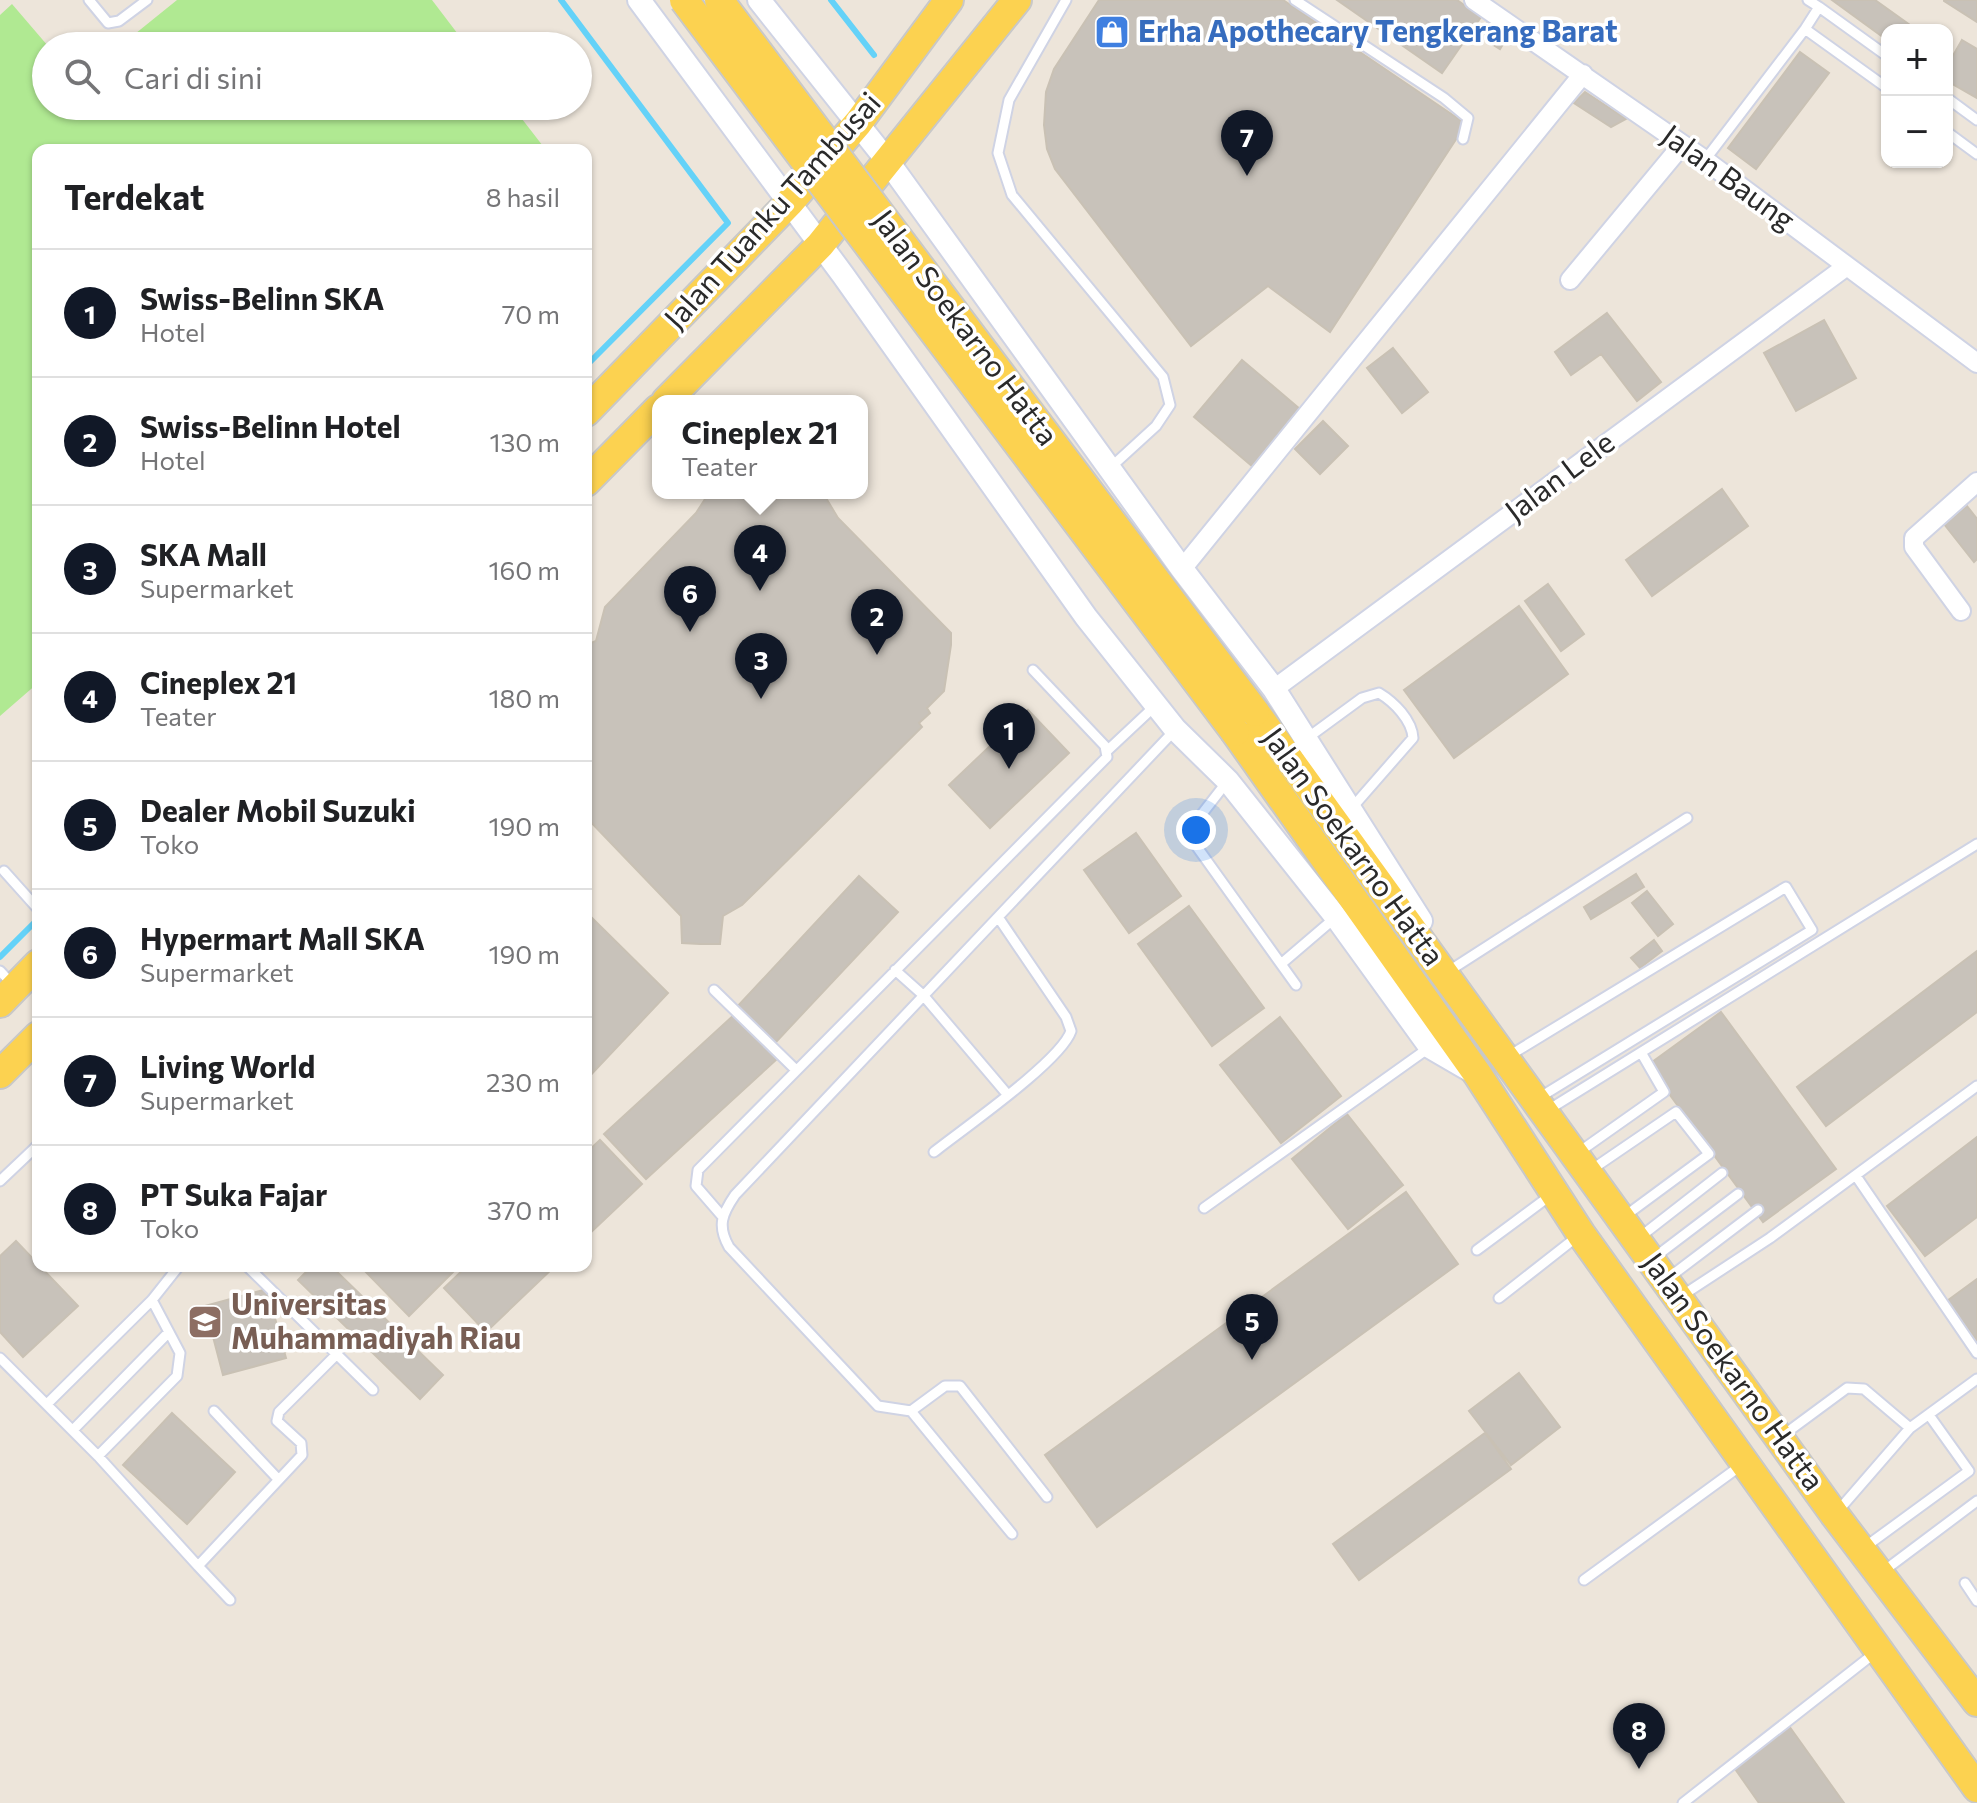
<!DOCTYPE html>
<html lang="id">
<head>
<meta charset="utf-8">
<style>
  :root { --surface:#fff; --page:#f2f2f2; --text:#202124; --muted:#757577; --line:#e0e0e0; --accent:#111827 }
  body { margin:0; font-family:Commissioner,sans-serif; background:var(--page); color:var(--text) }
  .controls { position:absolute; right:24px; top:24px; display:grid; overflow:hidden; border-radius:16px; box-shadow:0 2px 6px #0004 }
  .controls button { width:72px; height:72px; display:grid; place-items:center; padding:0; border:0; border-bottom:2px solid var(--line); background:var(--surface); color:var(--text); font:40px sans-serif }
  .you { position:absolute; left:1196px; top:830px; width:28px; height:28px; margin:-20px; border:6px solid #fff; border-radius:50%; background:#1a73e8; box-shadow:0 0 0 12px #1a73e833 }
  .badge { display:grid; place-items:center; width:52px; height:52px; border-radius:50%; background:var(--accent); color:#fff; font-size:26px; font-weight:700 }
  .pin { position:absolute; translate:-50% -66px; filter:drop-shadow(0 2px 4px #0008) }
  .pin::after { content:''; position:absolute; top:42px; width:28px; height:24px; background:inherit; clip-path:polygon(0 0,100% 0,50% 100%) }
  .popup { position:absolute; left:652px; top:395px; width:216px; height:104px; box-sizing:border-box; display:grid; place-content:center; border-radius:16px; background:var(--surface); filter:drop-shadow(0 2px 6px #0005); font-size:26px; white-space:nowrap; color:var(--muted) }
  .popup b { font-size:30px; color:var(--text) }
  .popup::after { content:''; position:absolute; left:50%; top:100%; margin-left:-16px; border:16px solid transparent; border-top-color:var(--surface) }
  .list { margin:0; padding:0; list-style:none }
  h2 { display:flex; justify-content:space-between; align-items:center; height:104px; margin:0; padding:0 32px; font-size:34px }
  h2 small { font-size:26px; font-weight:400; color:var(--muted) }
  .list li { display:grid; grid-template-columns:52px 1fr auto; gap:24px; align-items:center; box-sizing:border-box; height:128px; padding:0 32px; border-top:2px solid var(--line) }
  .list b { display:block; font-size:30px; white-space:nowrap }
  .list p { margin:0; font-size:26px; white-space:nowrap; color:var(--muted) }
  .list em { font-size:26px; font-style:normal; color:var(--muted) }
  .icon { flex:none; width:44px; height:44px; fill:none; stroke:currentColor; stroke-width:2; stroke-linecap:round; stroke-linejoin:round }
  .map { position:relative; flex:none; width:1977px; height:1803px; overflow:hidden }
  .search { position:absolute; background:var(--surface); box-shadow:0 2px 6px #0004; left:32px; top:32px; width:560px; height:88px; display:flex; align-items:center; gap:20px; box-sizing:border-box; padding:0 28px; border-radius:44px; color:var(--muted); font-size:30px }
  .panel { position:absolute; background:var(--surface); box-shadow:0 2px 6px #0004; left:32px; top:144px; width:560px; height:1128px; border-radius:16px }
  .map>svg:first-child { display:block }
  .green { fill:#b0e992 }
  .lines { fill:none; stroke-linecap:round; stroke-linejoin:round }
  .stream { stroke:#64d2f8; stroke-width:6 }
  .building { fill:#c8c2ba; stroke:#c9c1b4; stroke-width:2 }
  .service-casing { stroke:#cfd3e4; stroke-width:13 }
  .minor-casing { stroke:#cfd3e4; stroke-width:22 }
  .tertiary-casing { stroke:#cfd3e4; stroke-width:26 }
  .primary-casing { stroke:#c8c8c8; stroke-width:32 }
  .service { stroke:#fff; stroke-width:9 }
  .minor { stroke:#fff; stroke-width:18 }
  .tertiary { stroke:#fff; stroke-width:22 }
  .primary { stroke:#fcd250; stroke-width:28 }
  .primary-bridge-casing { stroke:#c8c8c8; stroke-width:32; stroke-linecap:butt }
  .primary-bridge { stroke:#fcd250; stroke-width:28 }
  .labels { text-anchor:middle; stroke-width:7; stroke-linejoin:round; paint-order:stroke }
  .shop-label { font-size:30px; font-weight:bold; fill:#366cbe; stroke:#fff; text-anchor:start }
  .street-label { font-size:30px; fill:#2a2a2a; stroke:#fff }
  .education-label { font-size:30px; font-weight:bold; fill:#785e54; stroke:#fff; text-anchor:start }
</style>
</head>
<body>
<div class="map">
<svg width="1977" height="1803" viewBox="0 0 1977 1803">
  <rect width="100%" height="100%" fill="#ede5da"/>
  <path class="green" d="M177 0H432L467 46H120Z
    M12 4 48 46 46 106H512L546 150H38V683L0 716V15Z"/>
  <g class="lines">
    <path class="stream" d="M561 0 728 223 586 366
      M831 0 874 55
      M0 957 38 919"/>
  </g>
  <path class="building" d="M1099 0H1283L1466 124 1330 332 1268 286 1191 346 1055 169 1047 149 1044 125 1046 92 1054 69Z
    M1337 0H1457L1481 17 1442 73Z
    M1832 0H1875L1910 25 1907 30H1887V40Z
    M1977 0V22L1944 1V0Z
    M1488 21 1509 34 1500 49 1479 36Z
    M1962 40 1977 49V98L1947 81V66Z
    M1800 52 1829 73 1756 169 1728 148Z
    M1585 92 1626 119 1611 127 1574 103Z
    M1607 313 1661 382 1637 401 1601 354 1571 375 1555 352Z
    M1824 320 1856 378 1796 411 1764 353Z
    M1393 348 1428 392 1402 413 1367 368Z
    M1242 360 1300 409 1252 466 1194 417Z
    M1323 421 1348 446 1320 474 1295 449Z
    M1722 489 1748 526 1652 596 1626 560Z
    M709 493H823L838 518 951 633V645L944 691 927 708 930 713 919 723 922 727 742 905 723 916 720 944H700L682 943 681 916 586 817V645L596 641 605 607 696 513Z
    M1967 506 1977 519V559L1974 562 1944 524Z
    M1548 584 1584 634 1561 651 1525 601Z
    M1519 606 1568 674 1454 758 1404 690Z
    M1028 710 1069 753 990 828 949 785Z
    M1136 833 1181 896 1129 933 1084 870Z
    M1636 874 1644 887 1591 919 1584 907Z
    M859 876 898 912 775 1043 736 1008Z
    M1647 891 1673 924 1658 936 1632 903Z
    M1189 906 1264 1008 1212 1046 1138 944Z
    M586 912 668 993 586 1080Z
    M1654 940 1662 951 1640 968 1631 958Z
    M1977 951V1012L1826 1126 1797 1087Z
    M1721 1012 1836 1169 1763 1222 1648 1065Z
    M735 1014 777 1059 646 1179 604 1134Z
    M1280 1017 1341 1096 1281 1143 1220 1065Z
    M1347 1114 1403 1185 1348 1229 1292 1159Z
    M1977 1137V1217L1925 1256 1887 1206Z
    M600 1140 642 1184 586 1237V1153Z
    M1406 1192 1458 1264 1097 1527 1045 1455Z
    M16 1241 78 1306 23 1357 0 1332V1256Z
    M312 1266H331L443 1375 420 1399 298 1280Z
    M360 1266H447L453 1272 409 1316Z
    M467 1266H555L486 1332 444 1288Z
    M1977 1279V1341L1947 1301Z
    M267 1289 286 1358 223 1375 205 1306Z
    M1519 1373 1560 1427 1511 1465 1469 1411Z
    M172 1413 235 1472 187 1524 123 1465Z
    M1485 1433 1511 1469 1359 1580 1333 1544Z
    M1789 1726 1844 1803H1759L1733 1766Z"/>
  <g class="lines">
    <g class="service-casing">
      <path id="service" d="M89 0 108 23 119 21 147 0
        M1066 0 1009 100 998 153 1012 195 1163 377 1170 405 1156 426 1110 468
        M1295 0 1444 98 1468 118 1463 139
        M1819 7 1887 56
        M1805 29 1819 7 1808 0
        M1947 98 1977 120
        M1947 132 1977 154
        M1705 160 1805 29 1887 88
        M1306 739 1362 698 1379 693C1394 702 1412 720 1413 738L1351 809
        M1108 750 1155 706
        M1226 783 1191 828 1192 840 1296 985
        M4 871 38 909
        M1281 964 1336 917
        M1452 969 1687 818
        M895 970 923 995 1007 1094
        M0 971 13 985
        M714 990 796 1070
        M1507 1057 1786 887 1812 930 1537 1099
        M1548 1110 1977 844
        M934 1152C963 1129 1061 1061 1071 1031L1066 1017 998 917
        M1579 1152 1664 1092 1642 1054
        M1591 1170 1676 1112 1709 1154 1625 1216
        M1856 1176 1977 1353
        M0 1181 38 1145
        M1204 1208 1430 1047
        M722 1216 696 1186 698 1170 1107 757 1105 746 1033 670
        M1640 1237 1722 1173
        M1477 1250 1551 1195
        M1655 1257 1738 1194
        M247 1266 373 1390
        M1667 1279 1758 1210
        M1680 1297 1770 1238 1977 1086
        M1499 1298 1578 1236
        M0 1358 98 1456 198 1566
        M47 1404 152 1300 179 1266
        M214 1411 278 1479
        M911 1411 945 1386H960L1047 1497
        M73 1430 169 1332
        M1782 1436 1847 1388 1864 1389 1910 1428
        M98 1456 177 1376 180 1353 152 1300
        M1838 1511 1910 1428 1977 1379
        M1012 1534 911 1411 878 1406 729 1247C717 1226 722 1214 735 1195L1174 731
        M1865 1547 1969 1471 1929 1415
        M1881 1573 1977 1501
        M1584 1580 1743 1464
        M1965 1583 1977 1601
        M230 1600 198 1566 302 1455 301 1443 277 1421 279 1412 338 1353
        M1683 1803 1876 1652"/>
    </g>
    <g class="minor-casing">
      <path id="minor" d="M1474 0 1705 160 1977 363
        M1570 280 1682 145
        M1182 569 1583 74
        M1961 611 1914 547V538L1977 482
        M1274 689 1847 266"/>
    </g>
    <g class="tertiary-casing">
      <path id="tertiary" d="M639 0 843 275 1086 617 1175 729 1228 781 1336 917 1430 1047 1473 1072
        M759 0 889 163 1182 569 1274 689 1421 921"/>
    </g>
    <g class="primary-casing">
      <path id="primary" d="M666 401 820 245 1017 0
        M586 412 789 203 858 123 949 0
        M586 482 658 409
        M1255 712 1834 1514 1977 1702
        M1235 732 1478 1075 1581 1234 1977 1788
        M0 1003 38 964
        M0 1074 38 1036"/>
    </g>
    <use href="#service" class="service"/>
    <use href="#minor" class="minor"/>
    <use href="#tertiary" class="tertiary"/>
    <use href="#primary" class="primary"/>
    <g class="primary-bridge-casing">
      <path id="primary-bridge" d="M684 0 1235 732
        M719 0 1255 712"/>
    </g>
    <use href="#primary-bridge" class="primary-bridge"/>
  </g>
  <defs>
    <g id="shop-square" transform="scale(1.8)"><rect x="-9" y="-9" width="18" height="18" rx="4" fill="#3f7fe0" stroke="#fff"/><path d="M-5-2.5h2.3a2.7 3.5 0 0 1 5.4 0H5L5.5 6h-11ZM-1.5-2.5h3a1.5 2.3 0 0 0-3 0Z" fill="#fff"/></g>
    <g id="university-square" transform="scale(1.8)"><rect x="-9" y="-9" width="18" height="18" rx="4" fill="#8d6e63" stroke="#fff"/><path d="M0-5L7-2L0 1L-7-2ZM-4 1L0 2.5L4 1V4Q0 6-4 4Z" fill="#fff"/></g>
  </defs>
  <g fill-rule="evenodd">
    <use href="#shop-square" x="1112" y="32"/>
    <use href="#university-square" x="205" y="1322"/>
  </g>
  <g class="labels">
    <g class="shop-label">
      <text x="1138" y="42">Erha Apothecary Tengkerang Barat</text>
    </g>
    <g class="street-label">
      <text transform="translate(1728 178) rotate(36)" y="10">Jalan Baung</text>
      <text transform="translate(773 211) rotate(-48)" y="10">Jalan Tuanku Tambusai</text>
      <text transform="translate(965 328) rotate(53)" y="10">Jalan Soekarno Hatta</text>
      <text transform="translate(1560 477) rotate(-37)" y="10">Jalan Lele</text>
      <text transform="translate(1353 847) rotate(54)" y="10">Jalan Soekarno Hatta</text>
      <text transform="translate(1733 1372) rotate(54)" y="10">Jalan Soekarno Hatta</text>
    </g>
    <g class="education-label">
      <text x="231" y="1315">Universitas<tspan x="231" dy="34">Muhammadiyah Riau</tspan></text>
    </g>
  </g>
</svg>
<div class="controls">
<button>+</button>
<button>−</button>
</div>
<div class="you"></div>
<div class="pin badge" style="left:1009px;top:769px">1</div>
<div class="pin badge" style="left:877px;top:655px">2</div>
<div class="pin badge" style="left:761px;top:699px">3</div>
<div class="pin badge" style="left:760px;top:591px">4</div>
<div class="popup"><b>Cineplex 21</b>Teater</div>
<div class="pin badge" style="left:1252px;top:1360px">5</div>
<div class="pin badge" style="left:690px;top:632px">6</div>
<div class="pin badge" style="left:1247px;top:176px">7</div>
<div class="pin badge" style="left:1639px;top:1769px">8</div>
<div class="search"><svg class="icon" aria-label="search" viewBox="0 0 24 24"><circle cx="10" cy="10" r="6"/><path d="M15 15l6 6"/></svg>Cari di sini</div>
<section class="panel">
<h2>Terdekat<small>8 hasil</small></h2>
<ul class="list">
<li><span class="badge">1</span><div><b>Swiss-Belinn SKA</b><p>Hotel</p></div><em>70 m</em></li>
<li><span class="badge">2</span><div><b>Swiss-Belinn Hotel</b><p>Hotel</p></div><em>130 m</em></li>
<li><span class="badge">3</span><div><b>SKA Mall</b><p>Supermarket</p></div><em>160 m</em></li>
<li><span class="badge">4</span><div><b>Cineplex 21</b><p>Teater</p></div><em>180 m</em></li>
<li><span class="badge">5</span><div><b>Dealer Mobil Suzuki</b><p>Toko</p></div><em>190 m</em></li>
<li><span class="badge">6</span><div><b>Hypermart Mall SKA</b><p>Supermarket</p></div><em>190 m</em></li>
<li><span class="badge">7</span><div><b>Living World</b><p>Supermarket</p></div><em>230 m</em></li>
<li><span class="badge">8</span><div><b>PT Suka Fajar</b><p>Toko</p></div><em>370 m</em></li>
</ul>
</section>
</div>
</body>
</html>
